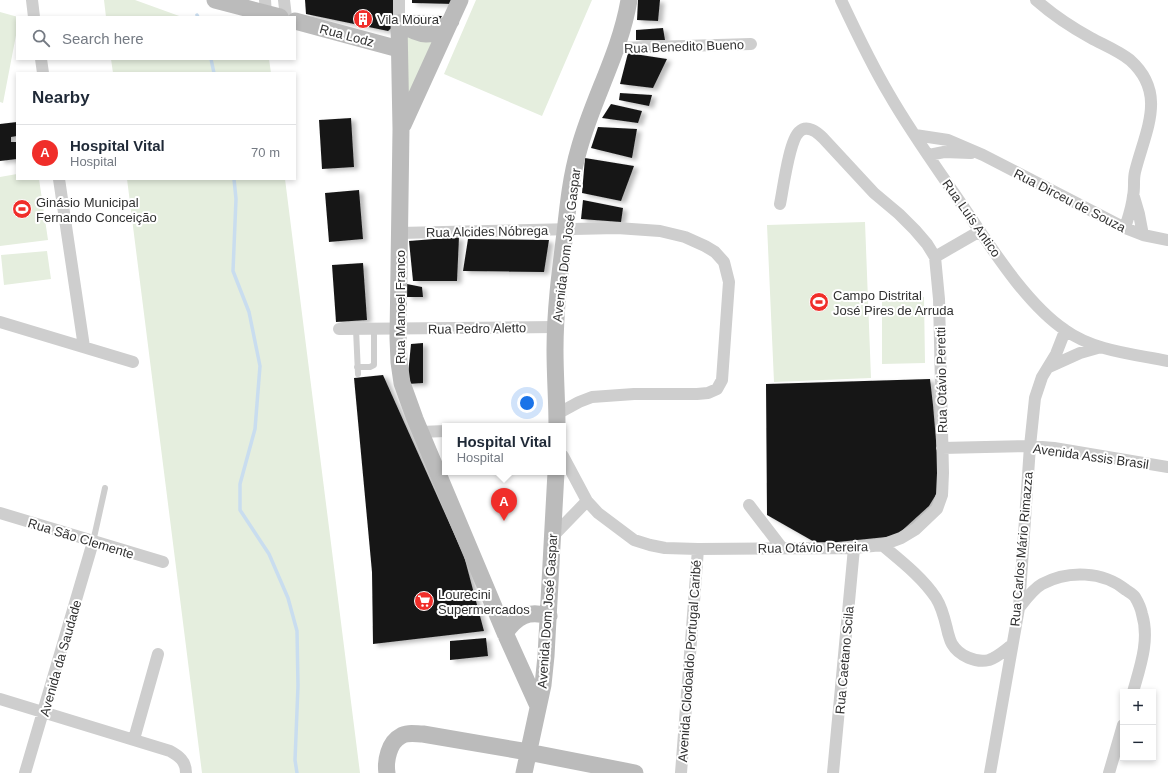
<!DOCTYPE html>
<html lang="en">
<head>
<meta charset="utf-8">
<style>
  :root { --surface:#fff; --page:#f2f2f3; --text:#1f2937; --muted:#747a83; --line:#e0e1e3; --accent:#f02e2a }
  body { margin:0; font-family:Arial,sans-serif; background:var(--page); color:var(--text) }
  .controls { position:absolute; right:12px; bottom:12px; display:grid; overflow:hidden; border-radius:0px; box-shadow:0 2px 6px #0003 }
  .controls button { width:36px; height:36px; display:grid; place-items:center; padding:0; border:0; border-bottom:1px solid var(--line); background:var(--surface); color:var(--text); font:20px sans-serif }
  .you { position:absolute; left:527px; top:403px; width:14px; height:14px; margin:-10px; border:3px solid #fff; border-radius:50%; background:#1a73e8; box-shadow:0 0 0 6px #1a73e833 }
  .badge { display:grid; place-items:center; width:26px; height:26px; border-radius:50%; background:var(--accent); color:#fff; font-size:13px; font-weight:700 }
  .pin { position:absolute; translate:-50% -33px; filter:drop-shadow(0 1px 2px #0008) }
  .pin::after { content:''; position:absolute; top:21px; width:14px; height:12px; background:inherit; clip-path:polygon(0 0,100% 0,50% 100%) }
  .popup { position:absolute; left:442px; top:423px; width:124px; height:52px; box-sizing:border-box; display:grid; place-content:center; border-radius:0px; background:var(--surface); filter:drop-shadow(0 1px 3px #0005); font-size:13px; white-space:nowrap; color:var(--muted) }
  .popup b { font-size:15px; color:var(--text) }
  .popup::after { content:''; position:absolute; left:50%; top:100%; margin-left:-8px; border:8px solid transparent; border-top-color:var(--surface) }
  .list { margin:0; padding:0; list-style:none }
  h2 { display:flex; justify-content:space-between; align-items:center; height:52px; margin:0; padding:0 16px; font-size:17px }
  h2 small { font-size:13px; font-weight:400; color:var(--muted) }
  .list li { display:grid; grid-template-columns:26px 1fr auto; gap:12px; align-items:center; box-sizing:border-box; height:56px; padding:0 16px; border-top:1px solid var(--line) }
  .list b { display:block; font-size:15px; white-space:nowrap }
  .list p { margin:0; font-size:13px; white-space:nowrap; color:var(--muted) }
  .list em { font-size:13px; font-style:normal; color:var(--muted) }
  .icon { flex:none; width:22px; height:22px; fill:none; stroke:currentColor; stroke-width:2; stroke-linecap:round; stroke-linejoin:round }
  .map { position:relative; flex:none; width:1168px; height:773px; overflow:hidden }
  .search { position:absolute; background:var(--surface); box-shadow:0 2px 6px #0003; left:16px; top:16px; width:280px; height:44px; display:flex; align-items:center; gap:10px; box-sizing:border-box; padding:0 14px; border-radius:0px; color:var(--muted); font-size:15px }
  .panel { position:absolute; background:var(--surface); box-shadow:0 2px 6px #0003; left:16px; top:72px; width:280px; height:108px; border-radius:0px }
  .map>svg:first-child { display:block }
  .green { fill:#e5eede }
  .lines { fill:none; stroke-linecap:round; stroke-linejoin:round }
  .stream { stroke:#c9ddef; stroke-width:3.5 }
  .building { fill:#181818; filter:url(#shadow) }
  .lane { stroke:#cecece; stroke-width:6 }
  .street { stroke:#cecece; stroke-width:12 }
  .secondary { stroke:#bbb; stroke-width:17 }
  .labels { text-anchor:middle; stroke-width:4; stroke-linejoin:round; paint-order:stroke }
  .poi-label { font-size:13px; fill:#313131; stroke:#fff; text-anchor:start }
  .street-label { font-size:13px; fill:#313131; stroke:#fff }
</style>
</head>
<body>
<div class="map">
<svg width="1168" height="773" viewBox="0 0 1168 773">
  <defs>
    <filter id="shadow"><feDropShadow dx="4.5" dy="2.5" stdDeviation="2" flood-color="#0004"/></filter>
  </defs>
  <rect width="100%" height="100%" fill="#fff"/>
  <path class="green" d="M104 0H135L182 17H106Z
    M476 0H592L542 116 444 74Z
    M0 12 18 17 17 30 3 103 0 102Z
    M403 33 438 38 407 104Z
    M111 59H269L271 73H113Z
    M17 174V179H39L48 240 0 246V177Z
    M127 179H285L360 773H202Z
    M865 222 871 378 774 382 767 225Z
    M47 251 51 279 4 285 1 255Z
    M924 297 925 363 882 364V298Z"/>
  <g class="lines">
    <path class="stream" d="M197 15 198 17
      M211 59 214 73
      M234 179 236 199 233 271 249 312 260 366 255 429 240 484V510L269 554 288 598 297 631 298 686 295 760 297 773"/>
  </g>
  <path class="building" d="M305 0H395L396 24 388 31 306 14Z
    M412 0H456L454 4 412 3Z
    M638 0H660L658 21 637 20Z
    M406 15 442 16 434 28 406 21Z
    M663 28 665 40H636V30Z
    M628 53 667 59 653 88 620 84Z
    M620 93 652 95 649 106 619 100Z
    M611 104 642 111 638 123 602 118Z
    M351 118 354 167 322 169 319 120Z
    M17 122V136L11 137V142H17V159L0 161V124Z
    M598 127 637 129 632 158 591 148Z
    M585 158 634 166 621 201 582 193Z
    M359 190 363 239 329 242 325 193Z
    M583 200 623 208 621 222 581 219Z
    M459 237 457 281H413L409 241Z
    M468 239 549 240 544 272 463 271Z
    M363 263 367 320 336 322 332 265Z
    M407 284 422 287 423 297H407Z
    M423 343V383L407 384 411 344Z
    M383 375 464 556 484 631 373 644 372 572 354 378Z
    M930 379 933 405 940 488 929 506 896 536 818 544 767 515 766 384Z
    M486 638 488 656 450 660V641Z"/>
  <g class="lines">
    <path class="lane" d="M356 329 358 374
      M357 367H370L374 365V329
      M93 542 105 488"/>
    <path class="street" d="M32 0 34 17
      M265 0 266 14
      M284 0 286 17
      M399 0V23
      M841 0C856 32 871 64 889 94 913 136 942 175 969 215 994 252 1028 305 1065 330 1094 351 1134 354 1168 361
      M1036 0C1053 15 1071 27 1091 38 1104 45 1119 51 1130 60 1168 94 1145 131 1135 172 1133 180 1135 188 1133 196 1132 207 1128 218 1125 228
      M617 48 751 44
      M41 59 43 73
      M915 135 948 140 983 155 1125 228 1143 235 1168 240
      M929 155 944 152 971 153
      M59 179 84 347
      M1134 197 1139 214 1143 235
      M399 233 617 228 660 231 685 237 705 246 715 252 724 262 729 282 722 380 717 389 708 393 697 394H634L592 397 579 402 557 414
      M935 257 980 231
      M0 322 133 362
      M339 329 556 327
      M1049 367 1080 353 1101 347
      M421 432 445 431
      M942 448 1030 446 1054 448 1168 467
      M563 456 587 501 598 513 634 540 650 545 665 548 698 549 854 548 882 545 901 538 916 529 937 509 942 495 943 473 939 299 935 257 927 244 915 230 899 214 874 193 823 138C817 132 807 124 799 132 789 141 783 190 780 204
      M749 505 782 548
      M0 513 163 562
      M553 536 587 501
      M882 545C901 561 922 577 936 598 943 609 945 621 948 633 949 636 950 641 952 644 959 656 976 663 989 660 998 657 1005 650 1012 645
      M1019 608C1026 599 1033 589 1042 584 1068 570 1103 571 1126 590 1129 592 1133 594 1135 597 1138 602 1141 609 1142 614 1150 640 1140 667 1133 692
      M0 699 170 751C179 756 186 761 186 773
      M134 739 158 654
      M25 773 93 542
      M681 773 698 549
      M833 773 854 548
      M990 773 1019 608 1030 446 1035 398 1042 377 1056 354 1065 331
      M1109 773 1123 725"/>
    <path class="secondary" d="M215 0 280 17
      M295 21 399 49
      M399 23 401 129 398 338 399 362 402 383 415 419 505 633 538 706
      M399 23C420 36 433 40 451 21
      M403 125 460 0
      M557 426C557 401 555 376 555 350 555 311 560 272 565 233 568 205 571 176 579 149 593 98 620 53 629 0
      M505 633C517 616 528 610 549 616
      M387 773C385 761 389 742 401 736 407 732 416 734 423 734L528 752 635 773
      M524 773 543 685 546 656 556 472"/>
  </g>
  <defs>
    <g id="building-disc" transform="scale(1)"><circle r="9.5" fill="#f02e2a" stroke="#fff"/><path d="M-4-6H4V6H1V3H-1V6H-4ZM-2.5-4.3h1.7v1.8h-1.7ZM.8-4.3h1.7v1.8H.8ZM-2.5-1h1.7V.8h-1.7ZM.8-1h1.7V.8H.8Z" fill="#fff"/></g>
    <g id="stadium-disc" transform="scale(1)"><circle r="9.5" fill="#f02e2a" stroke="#fff"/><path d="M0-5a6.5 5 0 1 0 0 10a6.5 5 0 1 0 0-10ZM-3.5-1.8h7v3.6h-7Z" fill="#fff"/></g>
    <g id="supermarket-disc" transform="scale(1)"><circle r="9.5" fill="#f02e2a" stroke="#fff"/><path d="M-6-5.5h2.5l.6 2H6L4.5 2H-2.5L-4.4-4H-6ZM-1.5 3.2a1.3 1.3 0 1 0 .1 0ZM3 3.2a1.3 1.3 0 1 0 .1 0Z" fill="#fff"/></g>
  </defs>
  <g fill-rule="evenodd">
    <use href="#building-disc" x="363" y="19"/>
    <use href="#stadium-disc" x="22" y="209"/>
    <use href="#stadium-disc" x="819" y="302"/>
    <use href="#supermarket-disc" x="424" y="601"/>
  </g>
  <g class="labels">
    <g class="poi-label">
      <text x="377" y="24">Vila Moura</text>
      <text x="36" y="207">Ginásio Municipal<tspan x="36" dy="15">Fernando Conceição</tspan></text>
      <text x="833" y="300">Campo Distrital<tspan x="833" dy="15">José Pires de Arruda</tspan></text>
      <text x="438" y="599">Lourecini<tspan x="438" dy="15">Supermercados</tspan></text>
    </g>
    <g class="street-label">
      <text transform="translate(347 35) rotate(15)" y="5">Rua Lodz</text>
      <text transform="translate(684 46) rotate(-2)" y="5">Rua Benedito Bueno</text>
      <text transform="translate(1070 200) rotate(27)" y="5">Rua Dirceu de Souza</text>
      <text transform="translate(972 218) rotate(55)" y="5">Rua Luís Antico</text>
      <text transform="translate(487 231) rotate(-1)" y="5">Rua Alcides Nóbrega</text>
      <text transform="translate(566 245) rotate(-83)" y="5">Avenida Dom José Gaspar</text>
      <text transform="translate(400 307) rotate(-90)" y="5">Rua Manoel Franco</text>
      <text transform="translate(477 328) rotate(-1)" y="5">Rua Pedro Aletto</text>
      <text transform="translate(941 380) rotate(-91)" y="5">Rua Otávio Peretti</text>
      <text transform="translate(1091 456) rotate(8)" y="5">Avenida Assis Brasil</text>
      <text transform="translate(81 538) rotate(17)" y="5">Rua São Clemente</text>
      <text transform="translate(813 547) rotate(-1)" y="5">Rua Otávio Pereira</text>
      <text transform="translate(1021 549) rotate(-85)" y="5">Rua Carlos Mário Rimazza</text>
      <text transform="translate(547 611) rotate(-86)" y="5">Avenida Dom José Gaspar</text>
      <text transform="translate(60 658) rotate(-74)" y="5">Avenida da Saudade</text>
      <text transform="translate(844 660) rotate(-85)" y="5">Rua Caetano Scila</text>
      <text transform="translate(689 661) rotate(-86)" y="5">Avenida Clodoaldo Portugal Caribé</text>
    </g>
  </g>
</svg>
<div class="controls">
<button>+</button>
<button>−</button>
</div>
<div class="you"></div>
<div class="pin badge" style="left:504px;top:521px">A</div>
<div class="popup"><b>Hospital Vital</b>Hospital</div>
<div class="search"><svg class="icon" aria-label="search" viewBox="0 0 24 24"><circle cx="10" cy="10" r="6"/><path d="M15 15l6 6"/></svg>Search here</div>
<section class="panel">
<h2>Nearby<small></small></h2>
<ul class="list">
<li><span class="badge">A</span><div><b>Hospital Vital</b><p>Hospital</p></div><em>70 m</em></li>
</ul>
</section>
</div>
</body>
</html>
